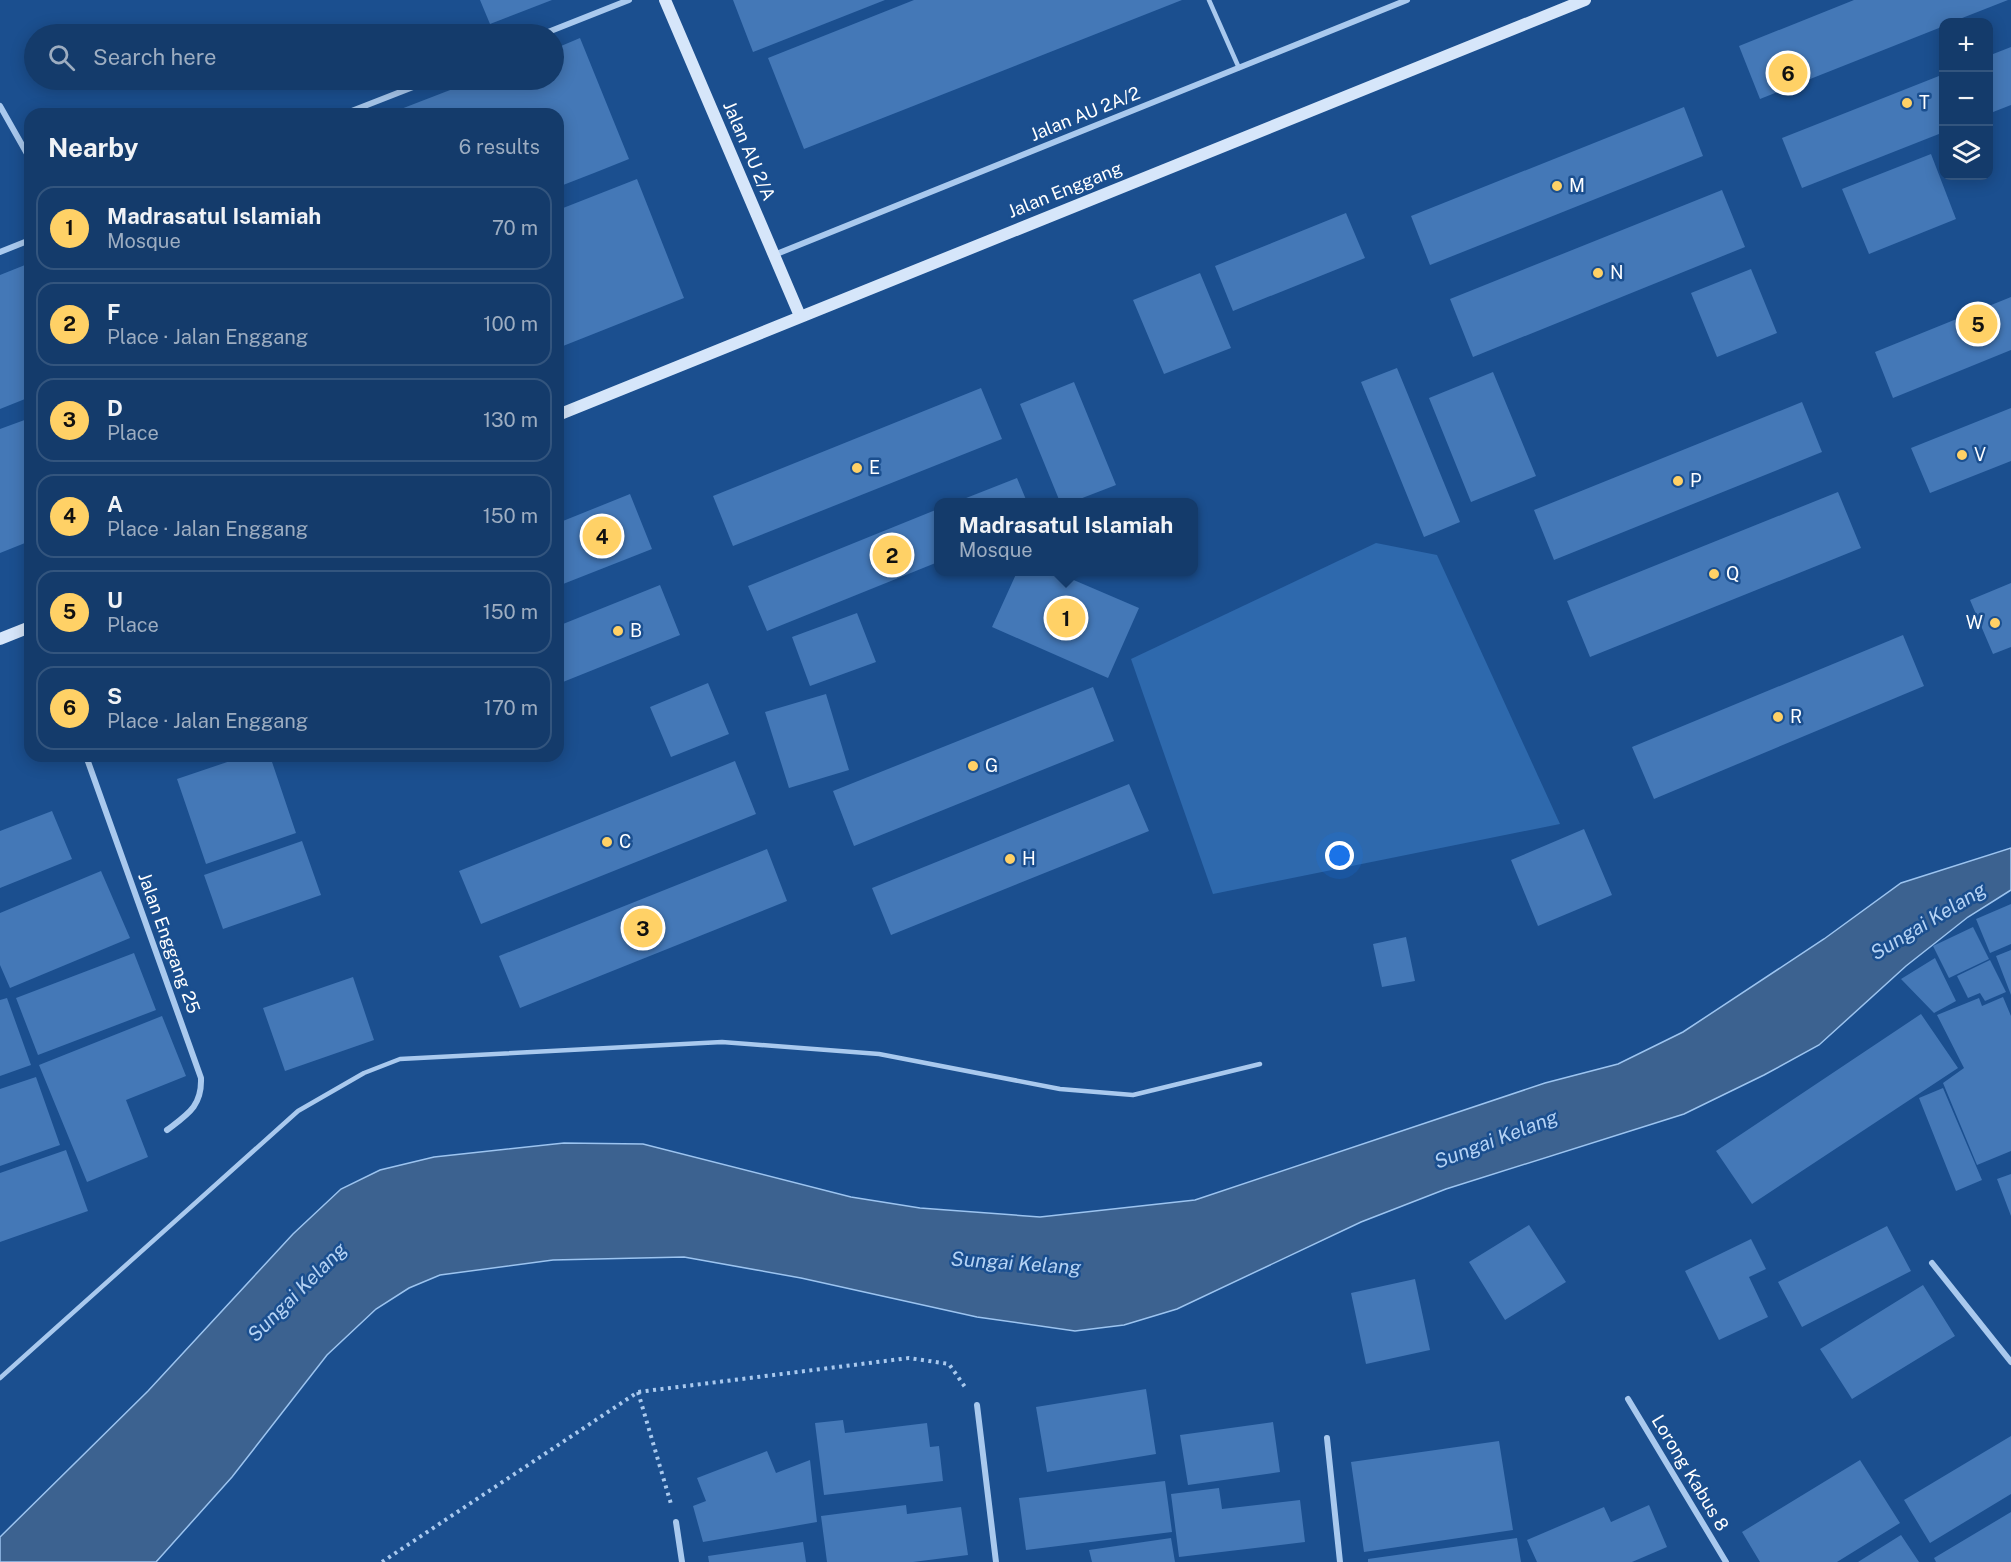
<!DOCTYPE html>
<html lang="en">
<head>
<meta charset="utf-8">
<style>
  :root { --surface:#143b6b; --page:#214673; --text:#f1f3f6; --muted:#9dadc1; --line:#33557e; --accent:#ffd166 }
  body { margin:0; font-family:"Public Sans",sans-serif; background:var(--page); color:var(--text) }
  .controls { position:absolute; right:18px; top:18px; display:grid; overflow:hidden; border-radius:12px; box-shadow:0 3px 15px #0003 }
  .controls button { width:54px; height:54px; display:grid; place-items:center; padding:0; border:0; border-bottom:2px solid var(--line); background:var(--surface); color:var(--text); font:30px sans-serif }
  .you { position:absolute; left:1340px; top:856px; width:21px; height:21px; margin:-15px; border:4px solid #fff; border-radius:50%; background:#1a73e8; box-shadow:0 0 0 9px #1a73e833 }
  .badge { display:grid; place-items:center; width:39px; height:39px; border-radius:50%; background:var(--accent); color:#111; font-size:20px; font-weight:700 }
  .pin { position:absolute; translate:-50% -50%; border:3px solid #fff; box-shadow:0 2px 6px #0006 }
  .popup { position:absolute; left:934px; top:498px; width:264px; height:78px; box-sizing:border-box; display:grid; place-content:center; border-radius:12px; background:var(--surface); filter:drop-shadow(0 2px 4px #0005); font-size:20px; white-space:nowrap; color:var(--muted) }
  .popup b { font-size:22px; color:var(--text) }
  .popup::after { content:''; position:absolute; left:50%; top:100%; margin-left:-12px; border:12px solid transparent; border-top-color:var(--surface) }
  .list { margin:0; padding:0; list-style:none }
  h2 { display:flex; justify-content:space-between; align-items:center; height:78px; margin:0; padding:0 24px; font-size:26px }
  h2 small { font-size:20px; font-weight:400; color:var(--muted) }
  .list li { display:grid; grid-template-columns:39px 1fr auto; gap:18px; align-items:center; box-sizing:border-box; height:84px; margin:0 12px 12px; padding:0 12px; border:2px solid var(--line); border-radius:18px }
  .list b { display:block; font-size:22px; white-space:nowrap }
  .list p { margin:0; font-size:20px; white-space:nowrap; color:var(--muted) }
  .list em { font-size:20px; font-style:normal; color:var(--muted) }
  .icon { flex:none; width:33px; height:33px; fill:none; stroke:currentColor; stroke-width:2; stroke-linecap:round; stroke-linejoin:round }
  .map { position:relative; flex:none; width:2011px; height:1562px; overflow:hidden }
  .search { position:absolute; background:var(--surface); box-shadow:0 3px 15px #0003; left:24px; top:24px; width:540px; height:66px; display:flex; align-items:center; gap:15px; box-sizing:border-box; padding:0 21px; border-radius:33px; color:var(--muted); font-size:22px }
  .panel { position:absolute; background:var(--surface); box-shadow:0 3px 15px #0003; left:24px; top:108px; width:540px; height:654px; border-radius:18px }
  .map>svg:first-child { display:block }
  .green { fill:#2e69ad }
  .water { fill:#3c6290; stroke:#9cc4f0; stroke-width:1.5 }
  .building { fill:#4478b7 }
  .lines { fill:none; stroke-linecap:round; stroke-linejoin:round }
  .path { stroke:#a9c9ee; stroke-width:4; stroke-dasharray:3 4.5; stroke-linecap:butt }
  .lane { stroke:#a9c9ee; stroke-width:4.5 }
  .street { stroke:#a9c9ee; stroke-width:6 }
  .secondary { stroke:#d6e6fa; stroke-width:12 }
  .poi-dot { fill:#ffd166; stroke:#1b4f8f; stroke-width:2 }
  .labels { text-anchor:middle; stroke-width:5; stroke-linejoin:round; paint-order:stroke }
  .poi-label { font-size:18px; fill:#fff; stroke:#1b4f8f; text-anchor:start }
  .street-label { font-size:18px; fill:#fff; stroke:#1b4f8f }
  .water-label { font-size:20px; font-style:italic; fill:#b5d3f5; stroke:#1b4f8f }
</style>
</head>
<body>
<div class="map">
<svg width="2011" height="1562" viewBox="0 0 2011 1562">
  <rect width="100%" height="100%" fill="#1b4f8f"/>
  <path class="green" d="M1376 543 1437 555 1560 824 1213 894 1131 659Z"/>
  <path class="water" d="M2011 848V890L1968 917 1906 966 1819 1045 1764 1075 1684 1114 1446 1189 1361 1222 1177 1309 1124 1325 1075 1331 977 1317 801 1278 684 1257 553 1260 440 1275 409 1288 376 1309 327 1355 232 1477 156 1562H0V1537L148 1391 293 1234 341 1189 380 1170 434 1157 564 1143 643 1144 851 1197 920 1208 1040 1217 1195 1200 1545 1083 1618 1064 1683 1032 1824 939 1901 883Z"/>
  <path class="building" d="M480 0H552L490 24Z
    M733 0H885L753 52Z
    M914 0H1182L804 149 768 58Z
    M1854 0H2008L1952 22H1944V26L1760 99 1739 46Z
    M580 38 629 159 594 173 558 187V114H388L476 80H554V49Z
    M2011 47V105L1988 114V56Z
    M1944 74V132L1802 188 1782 138Z
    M1684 107 1703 156 1430 265 1411 216Z
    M1931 154 1956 219 1869 254 1842 189Z
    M637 179 684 298 558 348V210Z
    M1722 190 1745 247 1473 357 1450 299Z
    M1346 213 1365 258 1233 311 1215 266Z
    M30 263V397L0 409V275Z
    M1751 269 1777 333 1717 357 1691 293Z
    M1200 273 1231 348 1164 374 1133 300Z
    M2011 297V350L1893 398 1875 352Z
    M1397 368 1460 522 1424 537 1361 382Z
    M1493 372 1536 476 1471 502 1429 398Z
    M1074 382 1116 485 1072 502H1060L1020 404Z
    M981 388 1002 439 733 546 713 496Z
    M1802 402 1822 452 1554 560 1534 510Z
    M2011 408V461L1930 493 1911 448Z
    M30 418V541L0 553V429Z
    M1017 478 1027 502H956Z
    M1838 492 1861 548 1590 657 1567 601Z
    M630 494 652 549 558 586V523Z
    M938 509V562L767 631 748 586Z
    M1017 572H1055L1139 608 1108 678 992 627Z
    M2011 583V647L1993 654 1970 600Z
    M660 585 680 635 558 684V626Z
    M857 613 876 662 810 686 792 637Z
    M1903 635 1924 686 1654 799 1632 747Z
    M708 683 729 734 671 757 650 707Z
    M1093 687 1114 741 854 846 833 791Z
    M826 694 849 770 789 788 765 712Z
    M245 756H270L296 833 206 864 177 779Z
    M735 761 756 814 481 924 459 871Z
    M1129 784 1149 831 891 935 872 888Z
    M52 811 72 859 0 888V831Z
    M1584 829 1612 895 1538 926 1511 860Z
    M302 841 321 895 223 929 204 875Z
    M767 849 787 901 520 1008 499 956Z
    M101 871 130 938 10 988 0 965V913Z
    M2011 904V944L1990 953 1976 919Z
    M1973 927 1989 959 1949 978 1933 946Z
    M1406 937 1415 981 1382 987 1373 944Z
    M2011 950V995L1996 956Z
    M134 953 156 1010 38 1055 16 998Z
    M1935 958 1956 1001 1934 1013 1901 979Z
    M1990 960 2006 992 1985 1001 1980 993 1968 998 1957 976Z
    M353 977 374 1040 285 1071 263 1008Z
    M2003 997 2011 1016V1151L1977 1165 1943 1083 1964 1068 1937 1015 1979 998 1982 1006Z
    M7 998 31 1065 0 1076V1000Z
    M1921 1014 1958 1068 1752 1204 1716 1151Z
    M162 1016 186 1076 126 1100 148 1157 87 1182 39 1065Z
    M36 1077 60 1145 0 1166V1089Z
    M1943 1088 1982 1180 1956 1191 1919 1098Z
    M66 1150 88 1211 0 1242V1173Z
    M2011 1174V1216L1997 1179Z
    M1529 1225 1566 1282 1505 1320 1469 1262Z
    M1887 1226 1911 1271 1802 1327 1778 1282Z
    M1751 1239 1766 1269 1749 1277 1768 1317 1719 1340 1685 1271Z
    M1415 1279 1430 1350 1366 1364 1351 1293Z
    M1923 1285 1955 1336 1852 1399 1820 1349Z
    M1146 1389 1156 1454 1047 1472 1036 1407Z
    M843 1420 845 1433 927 1423 930 1447 939 1446 943 1481 824 1495 815 1423Z
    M1273 1422 1280 1472 1188 1485 1180 1435Z
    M2011 1436V1494L1930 1543 1904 1500Z
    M1499 1441 1513 1530 1364 1552 1351 1462Z
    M767 1451 776 1473 810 1460 817 1522 703 1542 693 1506 706 1501 697 1478Z
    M1860 1460 1900 1523 1837 1562H1760L1742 1532Z
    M1165 1481 1172 1532 1026 1550 1019 1498Z
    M1219 1488 1222 1509 1300 1500 1305 1542 1179 1557 1171 1494Z
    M906 1505 907 1514 961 1507 968 1555 913 1562H827L821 1516Z
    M1649 1505 1667 1547 1632 1562H1537L1527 1540 1604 1507 1611 1522Z
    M2011 1512V1562H1936L1934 1558Z
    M1901 1535 1919 1562H1858Z
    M1171 1538 1175 1562H1092L1089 1550Z
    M1517 1538 1521 1562H1368V1559Z
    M803 1542 806 1562H709L708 1556Z"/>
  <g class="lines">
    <path class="path" d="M638 1392 671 1504
      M382 1562 638 1392 909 1358 949 1364 965 1387"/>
    <path class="lane" d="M1209 0 1239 68
      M0 1378 298 1111 364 1073 400 1059 722 1042 879 1054 1060 1089 1133 1095 1260 1064"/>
    <path class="street" d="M543 34 629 0
      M0 106 30 159
      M344 114 431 80
      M0 252 30 240
      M774 255 1407 0
      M86 756 201 1078C202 1106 188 1114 167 1130
      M1932 1263 2011 1362
      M1628 1399 1726 1562
      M977 1405 996 1562
      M1327 1438 1340 1562
      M676 1522 682 1562"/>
    <path class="secondary" d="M665 0 800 316
      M558 415 1585 0
      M0 639 30 627"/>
  </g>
  <g class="poi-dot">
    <circle cx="1907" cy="103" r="6"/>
    <circle cx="1557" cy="186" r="6"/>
    <circle cx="1598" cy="273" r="6"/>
    <circle cx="1962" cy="455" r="6"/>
    <circle cx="857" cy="468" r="6"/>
    <circle cx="1678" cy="481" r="6"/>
    <circle cx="1714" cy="574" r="6"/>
    <circle cx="1995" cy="623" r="6"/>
    <circle cx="618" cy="631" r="6"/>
    <circle cx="1778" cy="717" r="6"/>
    <circle cx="973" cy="766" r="6"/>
    <circle cx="607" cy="842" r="6"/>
    <circle cx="1010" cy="859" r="6"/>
  </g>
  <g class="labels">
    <g class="poi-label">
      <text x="1919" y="109">T</text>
      <text x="1569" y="192">M</text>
      <text x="1610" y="279">N</text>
      <text x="1974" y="461">V</text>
      <text x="869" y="474">E</text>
      <text x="1690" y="487">P</text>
      <text x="1726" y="580">Q</text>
      <text x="1983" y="629" text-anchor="end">W</text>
      <text x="630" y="637">B</text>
      <text x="1790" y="723">R</text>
      <text x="985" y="772">G</text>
      <text x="619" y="848">C</text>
      <text x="1022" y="865">H</text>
    </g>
    <g class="street-label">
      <text transform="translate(1085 114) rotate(-22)" y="6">Jalan AU 2A/2</text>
      <text transform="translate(749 151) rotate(67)" y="6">Jalan AU 2/A</text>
      <text transform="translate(1065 190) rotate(-22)" y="6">Jalan Enggang</text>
      <text transform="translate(169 943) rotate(70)" y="6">Jalan Enggang 25</text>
      <text transform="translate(1690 1473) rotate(59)" y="6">Lorong Kabus 8</text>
    </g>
    <g class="water-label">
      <text transform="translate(1928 921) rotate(-31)" y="7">Sungai Kelang</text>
      <text transform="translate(1496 1139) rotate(-21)" y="7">Sungai Kelang</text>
      <text transform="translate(1016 1263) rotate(4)" y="7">Sungai Kelang</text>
      <text transform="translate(297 1292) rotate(-45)" y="7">Sungai Kelang</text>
    </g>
  </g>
</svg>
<div class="controls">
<button>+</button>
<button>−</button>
<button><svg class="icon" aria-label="layers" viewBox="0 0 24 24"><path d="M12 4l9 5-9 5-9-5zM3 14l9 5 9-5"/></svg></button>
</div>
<div class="you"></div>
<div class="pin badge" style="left:1066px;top:618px">1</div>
<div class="popup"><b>Madrasatul Islamiah</b>Mosque</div>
<div class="pin badge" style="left:892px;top:555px">2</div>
<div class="pin badge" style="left:643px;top:928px">3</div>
<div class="pin badge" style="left:602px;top:536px">4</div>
<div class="pin badge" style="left:1978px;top:324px">5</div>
<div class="pin badge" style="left:1788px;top:73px">6</div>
<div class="search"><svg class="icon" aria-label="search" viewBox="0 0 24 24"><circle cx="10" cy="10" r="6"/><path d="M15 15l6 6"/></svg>Search here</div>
<section class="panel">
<h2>Nearby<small>6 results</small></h2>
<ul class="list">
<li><span class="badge">1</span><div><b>Madrasatul Islamiah</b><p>Mosque</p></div><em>70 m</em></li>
<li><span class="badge">2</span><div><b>F</b><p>Place · Jalan Enggang</p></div><em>100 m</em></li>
<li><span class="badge">3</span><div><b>D</b><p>Place</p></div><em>130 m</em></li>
<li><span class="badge">4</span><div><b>A</b><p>Place · Jalan Enggang</p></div><em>150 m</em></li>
<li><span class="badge">5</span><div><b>U</b><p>Place</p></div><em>150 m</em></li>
<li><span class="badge">6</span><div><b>S</b><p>Place · Jalan Enggang</p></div><em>170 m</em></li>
</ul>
</section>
</div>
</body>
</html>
